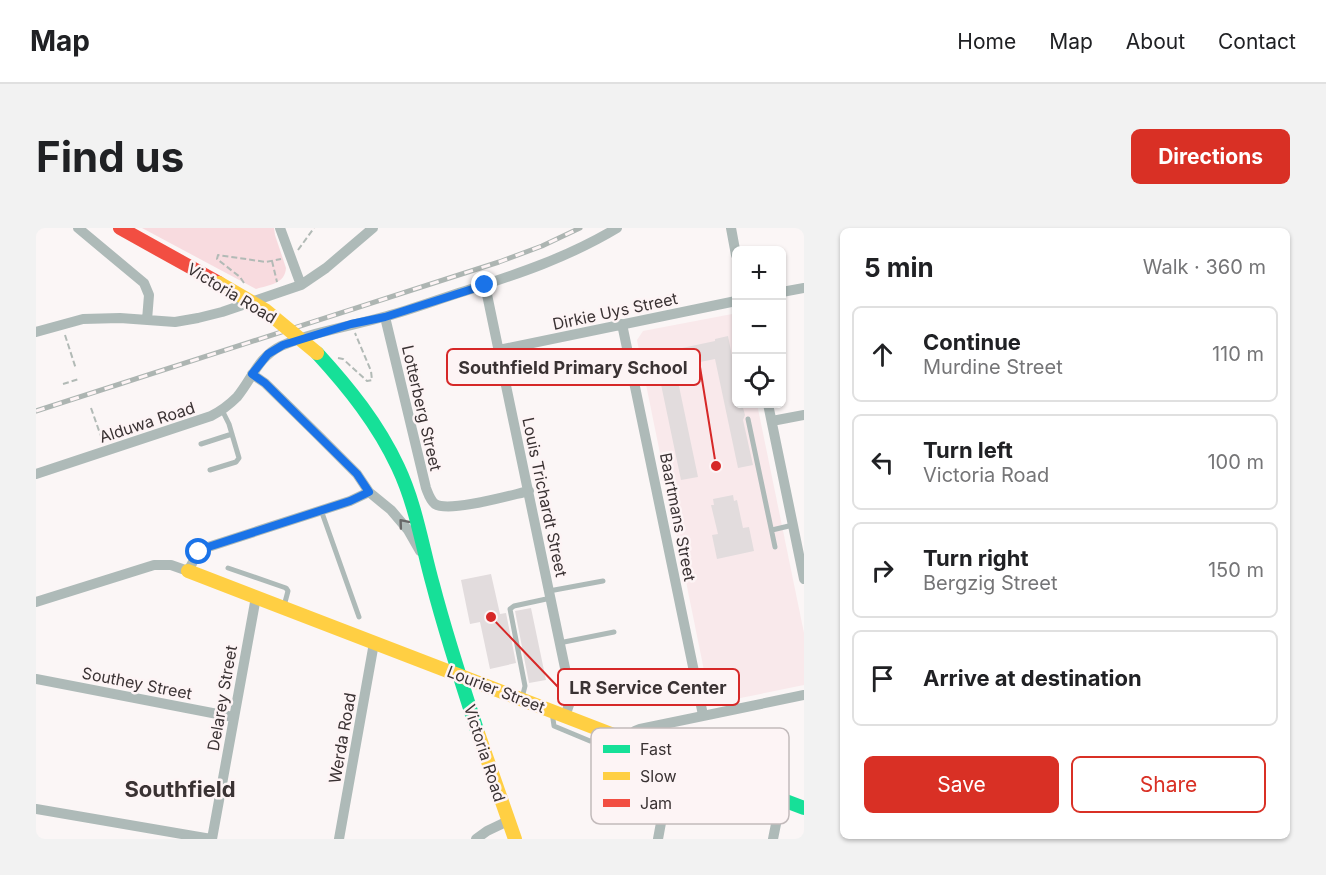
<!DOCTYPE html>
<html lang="en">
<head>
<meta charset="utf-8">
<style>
  :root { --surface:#fff; --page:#f2f2f2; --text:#202124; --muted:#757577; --line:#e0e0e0; --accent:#d93025 }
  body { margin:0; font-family:Inter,sans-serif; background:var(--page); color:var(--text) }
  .controls { position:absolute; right:18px; top:18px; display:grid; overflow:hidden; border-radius:9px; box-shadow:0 2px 4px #0004 }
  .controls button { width:54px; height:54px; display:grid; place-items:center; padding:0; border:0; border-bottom:2px solid var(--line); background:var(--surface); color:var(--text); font:30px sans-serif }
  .stop { position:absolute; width:18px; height:18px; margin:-14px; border:4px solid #1a73e8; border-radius:50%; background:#fff }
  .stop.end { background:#1a73e8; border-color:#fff; box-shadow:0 2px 6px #0008 }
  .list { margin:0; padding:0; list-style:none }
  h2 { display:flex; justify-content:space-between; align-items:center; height:78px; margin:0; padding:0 24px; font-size:26px }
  h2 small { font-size:20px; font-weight:400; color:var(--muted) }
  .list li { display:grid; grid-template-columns:39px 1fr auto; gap:18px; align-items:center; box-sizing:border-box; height:96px; margin:0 12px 12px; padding:0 12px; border:2px solid var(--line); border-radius:9px }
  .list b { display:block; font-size:22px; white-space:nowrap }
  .list p { margin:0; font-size:20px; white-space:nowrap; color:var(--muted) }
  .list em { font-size:20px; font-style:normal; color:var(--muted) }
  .actions { display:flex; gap:12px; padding:18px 24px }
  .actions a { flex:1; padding:14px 0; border:2px solid var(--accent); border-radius:9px; text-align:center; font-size:21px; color:var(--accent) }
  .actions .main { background:var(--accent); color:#fff }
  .icon { flex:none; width:33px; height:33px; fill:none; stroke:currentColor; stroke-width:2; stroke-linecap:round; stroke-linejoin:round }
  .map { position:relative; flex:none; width:768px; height:611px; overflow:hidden; border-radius:9px }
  header { display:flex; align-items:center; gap:36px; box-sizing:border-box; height:84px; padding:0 30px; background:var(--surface); border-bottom:2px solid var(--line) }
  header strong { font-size:28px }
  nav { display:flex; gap:33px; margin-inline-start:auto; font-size:21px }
  .intro { display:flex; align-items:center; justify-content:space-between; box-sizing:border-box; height:144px; padding:0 36px }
  h1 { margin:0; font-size:42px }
  .button { padding:15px 27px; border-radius:9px; background:var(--accent); color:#fff; font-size:21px; font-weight:700 }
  main { display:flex; gap:36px; padding:0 36px }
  aside { flex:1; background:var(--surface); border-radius:9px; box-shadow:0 2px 4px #0004 }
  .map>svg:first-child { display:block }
  .built { fill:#f9e9eb }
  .green { fill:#f8dbdf }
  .building { fill:#e2dcdd }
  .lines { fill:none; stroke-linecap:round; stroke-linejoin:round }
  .path { stroke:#b2bab6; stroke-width:2; stroke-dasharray:6 3; stroke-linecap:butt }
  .lane { stroke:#aebab8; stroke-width:5 }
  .street { stroke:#aebab8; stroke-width:10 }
  .fast { stroke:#16e098; stroke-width:14 }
  .slow { stroke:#ffcf43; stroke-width:14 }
  .jam { stroke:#f24e42; stroke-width:14 }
  .rail-casing { stroke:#adb5b2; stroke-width:5 }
  .rail { stroke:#fdf4f5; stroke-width:3; stroke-dasharray:9; stroke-linecap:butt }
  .slow-bridge { stroke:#ffcf43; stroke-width:14 }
  .oneway { stroke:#686868 }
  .route { stroke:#1a73e8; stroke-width:8 }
  .labels { text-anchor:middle; stroke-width:5; stroke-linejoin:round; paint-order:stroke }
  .street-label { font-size:16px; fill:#3a3233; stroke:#fdf4f5 }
  .district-label { font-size:22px; font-weight:bold; fill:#3a3233; stroke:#fdf4f5 }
  .key { fill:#fdf4f5; stroke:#c2babb; stroke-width:1.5 }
  .key-label { font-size:16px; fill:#3a3233 }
  .leader { fill:none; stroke:#d62828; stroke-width:2 }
  .callout-dot { fill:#d62828; stroke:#fdf4f5; stroke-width:2 }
  .callout { fill:#fdf4f5; stroke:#d62828; stroke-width:2 }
  .callout-label { font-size:18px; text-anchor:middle; font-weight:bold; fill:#3a3233 }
</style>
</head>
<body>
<header>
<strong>Map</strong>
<nav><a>Home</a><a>Map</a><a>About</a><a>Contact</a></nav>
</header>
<div class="intro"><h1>Find us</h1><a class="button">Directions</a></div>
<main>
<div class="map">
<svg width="768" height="611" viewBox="0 0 768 611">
  <rect width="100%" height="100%" fill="#fbf6f6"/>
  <path class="built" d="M696 86 700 89V176H721L768 405V457L685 474 673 467 601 112 607 103Z"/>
  <path class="green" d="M106 0H238L239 7 250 40C249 56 233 57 220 61Z"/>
  <path class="building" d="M692 108 700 148V176H706L709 187 707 192 717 237 702 240 679 131 639 139 662 249 645 252 618 123 632 120V123L679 113V111Z
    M697 267 698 273 701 272 707 300 713 299 718 323 681 331 676 307 682 306 675 277H678L677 271Z
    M455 346 464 386 470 385 480 435 454 441 444 394 434 396 425 352Z
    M495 380 510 452 493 455 479 383Z"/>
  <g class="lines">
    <path class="path" d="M262 22 278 0
      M236 33 241 54
      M208 55 204 49 181 31 182 27 230 34 245 31
      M29 107 40 141
      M302 130 307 131 331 153 336 152 335 143 319 105
      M27 156 43 151
      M55 180 67 214"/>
    <path class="lane" d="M712 191 739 319
      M165 216 196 206
      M174 242 200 234 203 230 193 196 186 182
      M285 282 323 389
      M736 302 757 297
      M192 340 250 360 252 363 248 378
      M513 363 567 353
      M523 415 578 404
      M534 464 552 461H568L623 450
      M486 470 489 458 474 381 478 378 515 370
      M516 484 518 498 554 513 560 511 564 504"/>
    <path class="street" d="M42 0 108 55 113 67 111 92
      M244 0 265 57
      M695 0 700 27
      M449 57 534 464V474L529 488
      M746 64 768 60
      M349 89 390 260C392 265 394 272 399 276 413 285 475 267 493 263
      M586 96 667 487
      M0 104 47 91 84 90 139 94 162 90 186 84 265 57 290 40 337 0
      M463 122 700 73
      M216 146 229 155 280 205 321 246 333 264 355 282 372 302 384 323
      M732 176 768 351
      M736 193 768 187
      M0 246 175 188C185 183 193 177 201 169 216 151 222 129 245 118 279 103 316 98 351 88 377 81 403 71 429 63 482 46 533 29 581 0
      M0 374 118 337H135L152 343 159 330 169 320 314 273 333 264
      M0 451 197 489
      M595 513 599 503 604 501 768 467
      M0 581 175 611
      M176 611 220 369
      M303 611 338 415
      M440 611 451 603 472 593
      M622 611 637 530
      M737 611 745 571"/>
    <path class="fast" d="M281 125C313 160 342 196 362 239 380 277 386 318 397 357 410 407 426 456 442 505
      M601 516 768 580"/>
    <path class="slow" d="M152 343 601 516
      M442 505 479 611"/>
    <path class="jam" d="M84 0 183 55"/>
    <g class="rail-casing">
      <path id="rail" d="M0 183 463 34 506 18 544 0"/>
    </g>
    <use href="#rail" class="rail"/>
    <path class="slow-bridge" d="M183 55 229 82 281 125"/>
  </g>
  <defs><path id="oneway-chevron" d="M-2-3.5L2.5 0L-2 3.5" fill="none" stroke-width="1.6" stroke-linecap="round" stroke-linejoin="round" transform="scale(1.5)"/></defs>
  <use class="oneway" href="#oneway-chevron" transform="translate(367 295) rotate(-130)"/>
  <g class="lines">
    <path class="route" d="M163 324 169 320 314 273 333 264 321 246 229 155 216 146 232 126 247 117 315 96 349 89 449 57"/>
  </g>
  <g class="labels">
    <g class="street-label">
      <text transform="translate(196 65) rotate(31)" y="6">Victoria Road</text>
      <text transform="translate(579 83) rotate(-12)" y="6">Dirkie Uys Street</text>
      <text transform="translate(386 180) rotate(77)" y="6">Lotterberg Street</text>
      <text transform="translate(111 194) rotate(-18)" y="6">Alduwa Road</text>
      <text transform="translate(509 269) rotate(78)" y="6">Louis Trichardt Street</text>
      <text transform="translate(642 289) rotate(79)" y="6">Baartmans Street</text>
      <text transform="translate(101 455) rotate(11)" y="6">Southey Street</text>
      <text transform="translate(460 461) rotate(21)" y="6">Lourier Street</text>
      <text transform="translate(186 470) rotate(-80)" y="6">Delarey Street</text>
      <text transform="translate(306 510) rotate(-80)" y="6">Werda Road</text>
      <text transform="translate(449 525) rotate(72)" y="6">Victoria Road</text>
    </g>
    <g class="district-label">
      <text x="144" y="569">Southfield</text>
    </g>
  </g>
  <rect x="555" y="500" width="198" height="96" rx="9" class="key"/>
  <rect x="567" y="517" width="27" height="8" fill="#16e098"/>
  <rect x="567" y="544" width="27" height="8" fill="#ffcf43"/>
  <rect x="567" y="571" width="27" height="8" fill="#f24e42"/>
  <g class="key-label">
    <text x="604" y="527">Fast</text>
    <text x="604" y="554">Slow</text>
    <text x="604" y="581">Jam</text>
  </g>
  <path class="leader" d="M680 238L664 139M455 389L522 459"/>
  <g class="callout-dot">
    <circle cx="680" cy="238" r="6"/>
    <circle cx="455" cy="389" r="6"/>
  </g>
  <g class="callout">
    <rect x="411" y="121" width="253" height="36" rx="6"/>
    <rect x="522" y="441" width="181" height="36" rx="6"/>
  </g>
  <g class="callout-label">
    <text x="537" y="146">Southfield Primary School</text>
    <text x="612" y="466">LR Service Center</text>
  </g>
</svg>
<div class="controls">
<button>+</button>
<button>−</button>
<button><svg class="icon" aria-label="locate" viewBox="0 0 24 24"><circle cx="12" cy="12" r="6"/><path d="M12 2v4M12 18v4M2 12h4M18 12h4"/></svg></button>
</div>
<div class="stop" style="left:163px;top:324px"></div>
<div class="stop end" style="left:449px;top:57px"></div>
</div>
<aside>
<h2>5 min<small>Walk · 360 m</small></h2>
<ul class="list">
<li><svg class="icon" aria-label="ahead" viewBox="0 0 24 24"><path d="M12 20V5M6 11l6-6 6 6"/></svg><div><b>Continue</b><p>Murdine Street</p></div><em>110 m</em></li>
<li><svg class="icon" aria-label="left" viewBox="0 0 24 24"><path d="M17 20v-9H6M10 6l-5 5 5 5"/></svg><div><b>Turn left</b><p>Victoria Road</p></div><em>100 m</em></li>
<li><svg class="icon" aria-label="right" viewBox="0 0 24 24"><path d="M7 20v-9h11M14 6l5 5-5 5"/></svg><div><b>Turn right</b><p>Bergzig Street</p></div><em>150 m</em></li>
<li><svg class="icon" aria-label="arrive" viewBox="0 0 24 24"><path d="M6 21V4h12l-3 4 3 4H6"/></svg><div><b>Arrive at destination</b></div></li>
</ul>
<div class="actions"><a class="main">Save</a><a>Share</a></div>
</aside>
</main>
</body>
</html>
